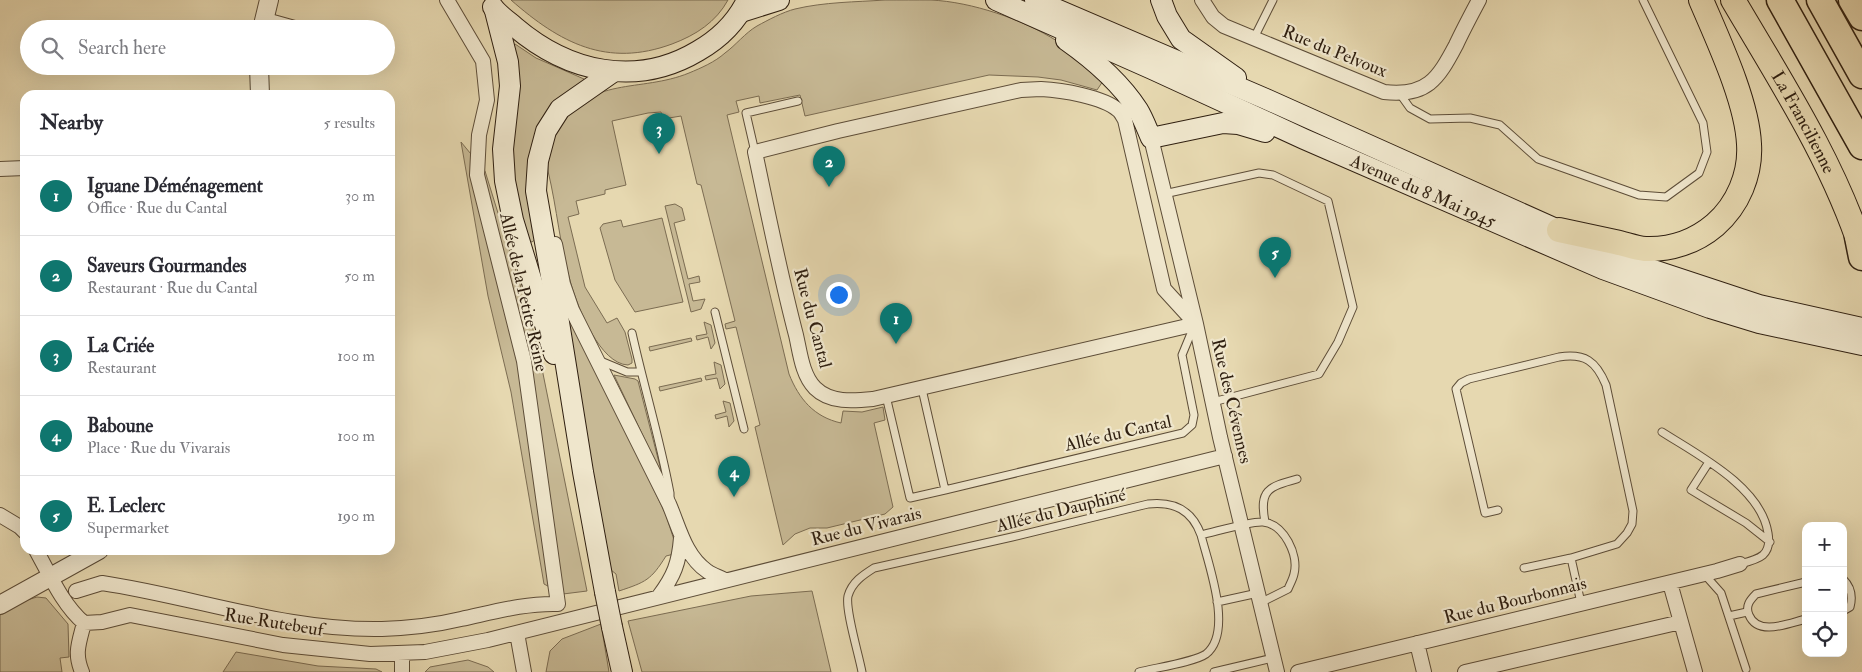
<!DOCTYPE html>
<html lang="en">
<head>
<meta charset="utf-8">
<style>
  :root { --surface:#fff; --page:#f2f2f3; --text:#2b2b33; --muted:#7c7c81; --line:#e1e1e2; --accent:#0f766e }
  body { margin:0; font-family:"IM FELL Double Pica",serif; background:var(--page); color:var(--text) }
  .controls { position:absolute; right:15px; bottom:15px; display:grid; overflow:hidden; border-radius:10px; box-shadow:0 5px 20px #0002 }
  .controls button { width:45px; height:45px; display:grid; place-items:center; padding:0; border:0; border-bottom:1px solid var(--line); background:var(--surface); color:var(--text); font:25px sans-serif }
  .you { position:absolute; left:838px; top:294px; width:18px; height:18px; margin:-12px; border:4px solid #fff; border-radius:50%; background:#1a73e8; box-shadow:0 0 0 8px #1a73e833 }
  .badge { display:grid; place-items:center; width:32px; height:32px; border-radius:50%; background:var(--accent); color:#fff; font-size:16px; font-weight:700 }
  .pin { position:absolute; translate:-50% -41px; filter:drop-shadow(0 1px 2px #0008) }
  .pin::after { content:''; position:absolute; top:26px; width:18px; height:15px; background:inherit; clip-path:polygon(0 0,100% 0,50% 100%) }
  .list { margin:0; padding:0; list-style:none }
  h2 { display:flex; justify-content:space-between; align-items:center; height:65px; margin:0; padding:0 20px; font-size:21px }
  h2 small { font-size:16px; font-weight:400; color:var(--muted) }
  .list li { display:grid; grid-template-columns:32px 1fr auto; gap:15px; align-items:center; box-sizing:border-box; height:80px; padding:0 20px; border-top:1px solid var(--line) }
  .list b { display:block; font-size:19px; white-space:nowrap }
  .list p { margin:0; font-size:16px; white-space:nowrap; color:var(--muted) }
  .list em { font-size:16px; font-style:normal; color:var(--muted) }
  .icon { flex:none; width:28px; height:28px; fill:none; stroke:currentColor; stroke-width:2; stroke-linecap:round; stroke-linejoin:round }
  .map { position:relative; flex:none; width:1862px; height:672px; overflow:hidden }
  .search { position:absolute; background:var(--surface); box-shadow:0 5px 20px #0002; left:20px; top:20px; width:375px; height:55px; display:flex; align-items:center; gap:12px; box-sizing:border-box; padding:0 18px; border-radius:28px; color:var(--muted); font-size:19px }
  .panel { position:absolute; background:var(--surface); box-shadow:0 5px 20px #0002; left:20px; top:90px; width:375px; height:465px; border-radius:15px }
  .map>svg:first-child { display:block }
  .green { fill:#c7b995; stroke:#7b6c52 }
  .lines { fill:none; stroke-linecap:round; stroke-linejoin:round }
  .service-casing { stroke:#5d4d38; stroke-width:9 }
  .minor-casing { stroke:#5d4d38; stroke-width:16 }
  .tertiary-casing { stroke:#5d4d38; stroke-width:20 }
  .secondary-casing { stroke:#2f1f10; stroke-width:22 }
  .trunk-casing { stroke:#2f1f10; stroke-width:26 }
  .motorway-casing { stroke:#2f1f10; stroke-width:29 }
  .service { stroke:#efe6cc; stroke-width:7 }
  .minor { stroke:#efe6cc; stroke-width:14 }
  .tertiary { stroke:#efe6cc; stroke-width:18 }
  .secondary { stroke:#efe6cc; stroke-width:20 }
  .trunk { stroke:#e6d8b0; stroke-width:24 }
  .motorway { stroke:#e6d8b0; stroke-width:26 }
  .secondary-bridge-casing { stroke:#2f1f10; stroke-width:22; stroke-linecap:butt }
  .secondary-bridge { stroke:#efe6cc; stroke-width:20 }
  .labels { text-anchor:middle; stroke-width:4.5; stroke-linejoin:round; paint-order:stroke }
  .street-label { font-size:18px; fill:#2f1f10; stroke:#efe6cc }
</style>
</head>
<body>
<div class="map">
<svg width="1862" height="672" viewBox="0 0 1862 672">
  <rect width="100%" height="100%" fill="#e6d8b0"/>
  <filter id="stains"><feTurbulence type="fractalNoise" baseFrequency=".004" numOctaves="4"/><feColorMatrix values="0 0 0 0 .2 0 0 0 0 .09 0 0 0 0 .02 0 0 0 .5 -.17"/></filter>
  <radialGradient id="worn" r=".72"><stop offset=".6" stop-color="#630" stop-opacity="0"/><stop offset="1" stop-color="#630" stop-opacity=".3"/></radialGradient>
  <path class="green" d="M511 0H728C716 22 696 35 672 44 607 68 560 43 511 0Z
    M885 0C901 0 916 0 931 0 972 2 1022 19 1057 41 1074 52 1088 68 1103 81L1097 90 1061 80 1038 77 989 75 805 116 800 95 760 103 759 96 736 101 739 112 727 115 789 374C799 399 814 417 841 423L843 411 862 412 883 407 885 420 874 423 893 507 885 514 827 528H810L795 534 783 545 755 427 760 425 736 327 726 329 725 324 735 321 701 185 697 184 681 116 663 119 661 112 648 113 612 121 626 185 605 190V194L576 201 579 214 568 217 585 287 607 323 617 318 625 332 632 359V363L628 365C600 364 578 308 571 284 560 248 557 208 548 171 546 154 549 143 558 128 590 75 640 93 689 73 701 68 715 62 725 53 736 45 745 33 757 26 768 20 783 12 795 9 824 2 856 2 885 0Z
    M515 44 536 58 584 79 586 82 545 121 537 238 532 242 527 241 513 176 511 46Z
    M461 142 485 171 523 294 537 344 587 591 563 594 544 584 511 392 488 296Z
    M675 204 682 208 685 220 674 223 688 279 699 276 700 282 689 284 693 301 705 299 701 309 691 312 665 206Z
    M662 218 683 302 635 312 615 280 600 228 603 224 621 220 623 227Z
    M568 310 666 515 675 543 674 554 666 556C651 580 646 582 619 591L616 574 611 570 563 311Z
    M704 322 711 325 715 343 711 349 708 337 697 340 696 336 707 334Z
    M691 338 692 341 650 351 649 347Z
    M714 362 721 365 725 384 720 389 717 378 706 380 705 376 716 374Z
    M614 375 635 379 638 381 663 478Z
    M701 378 702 381 660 391 659 387Z
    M723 401 730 403 734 421 729 427 727 416 716 419 715 415 726 412Z
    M812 591 831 672H642L628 621 751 596Z
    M37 597 46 598 68 624 69 657 60 658 62 672H0V615L27 600Z
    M601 624 609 672H546L550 651 562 639Z
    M236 652 318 666 376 669 382 672H223Z
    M468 660 488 667 494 672H425L430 667Z"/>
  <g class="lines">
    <g class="service-casing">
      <path id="service" d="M265 16 308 28
        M1254 38 1273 0
        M1400 94 1410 108 1430 119 1470 118 1500 125 1538 159 1639 195 1666 197 1699 173 1707 152 1703 123 1643 0
        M755 152 746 113 798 101
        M1164 194 1259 173 1273 175 1328 201 1353 307 1338 342 1319 374 1213 402
        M715 312 744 429
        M632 333C644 387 660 439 670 493V499
        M598 360 627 372H641
        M886 396 910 498 945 490 922 389
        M1662 432C1698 455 1761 487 1768 533 1772 556 1759 559 1740 564
        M1709 462 1691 490 1746 523 1770 542
        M945 490 1183 433 1192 425 1194 415 1182 355 1194 326
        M1498 510 1485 513 1456 389 1461 383 1469 379 1559 357C1585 353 1596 361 1606 385L1633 511 1632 524 1627 533 1617 544 1571 558 1524 568
        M1265 522C1259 490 1268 487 1297 479
        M1571 558 1581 603
        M1705 575 1721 593 1746 669
        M1843 579C1851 587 1853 596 1850 607L1843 611
        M1806 582 1756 594C1750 600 1745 606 1749 615 1758 637 1789 623 1806 619
        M1217 602 1258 593
        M1729 616 1747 612
        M862 672C859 655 845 610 848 596 852 582 863 575 874 568L1012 537 1148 504C1174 501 1192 510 1201 535 1215 532 1250 521 1263 522 1284 524 1299 555 1294 574 1293 579 1290 584 1288 589L1260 603
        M1139 672C1154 668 1195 662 1206 654 1234 632 1208 563 1201 535
        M1214 672 1273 658"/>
    </g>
    <g class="minor-casing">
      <path id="minor" d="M1202 0 1213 17 1224 26 1384 92C1427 97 1438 79 1456 45 1463 30 1471 15 1479 0
        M1041 89C1062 90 1103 97 1118 110 1121 112 1123 117 1125 120L1164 289 1196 324 873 399C853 401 830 403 815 388 802 375 800 352 796 335 780 274 768 213 755 152L838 131 1021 90Z
        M1151 138 1196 324 1220 437 1277 672
        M0 169 25 168
        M555 244 563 284 572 310 669 504C679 527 685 556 707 571 712 575 720 577 725 580
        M0 515 20 527 25 532
        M36 550C50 575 62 604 84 623L102 622 130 615 283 645 370 654 425 652 488 640 1225 456
        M1670 583 1695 672
        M76 591 102 583C195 597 287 631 382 629 409 628 436 625 461 619 494 612 525 603 558 604L524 361 477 175 479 135 487 100 483 61 447 0
        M659 596C674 576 679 563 681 538
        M517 633 524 672
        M1417 643 1424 672
        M402 653V672
        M82 672C74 653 79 643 84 623
        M1298 672 1717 571 1740 564
        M1465 672 1681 622"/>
    </g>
    <g class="tertiary-casing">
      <path id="tertiary" d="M262 29 269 0
        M259 66 260 95
        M0 605 99 550"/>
    </g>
    <g class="secondary-casing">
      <g id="secondary">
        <path id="s1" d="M996 0 1152 69 1304 139 1603 269 1710 308 1759 323 1862 345"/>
        <path d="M1035 0 1266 99 1632 263 1759 305 1862 328"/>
        <path d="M1161 0 1167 16 1181 39 1236 78"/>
        <path d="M493 7C499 15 508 21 515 27 568 72 636 88 698 51 719 39 736 23 747 0"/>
        <path d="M495 11 508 62 510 86 503 149 505 181 513 220 554 354"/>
        <path d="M741 12 779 0"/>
        <path d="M1066 40C1093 59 1120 82 1138 110 1143 118 1147 129 1151 138L1223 123 1238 124 1265 132"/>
        <path d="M605 592 583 472 558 316 536 191 538 161 546 131 560 109 613 72"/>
        <path d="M612 627 622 672"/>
      </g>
    </g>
    <g class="trunk-casing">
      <g id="trunk">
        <path id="s2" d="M1733 0C1780 80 1833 161 1862 251"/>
        <path d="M1559 230C1578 234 1596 238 1615 242 1625 244 1635 248 1645 249 1670 250 1695 242 1715 225 1738 205 1751 174 1749 144 1747 101 1718 40 1701 0"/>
      </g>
    </g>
    <g class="motorway-casing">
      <path id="motorway" d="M1780 0 1862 146
        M1820 0 1862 75
        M1852 0 1862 17
        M1858 237 1862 257"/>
    </g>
    <use href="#service" class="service"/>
    <use href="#minor" class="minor"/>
    <use href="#tertiary" class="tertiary"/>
    <use href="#secondary" class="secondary"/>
    <use href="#trunk" class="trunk"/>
    <use href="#motorway" class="motorway"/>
    <g class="secondary-bridge-casing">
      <path id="secondary-bridge" d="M605 592 612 627"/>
    </g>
    <use href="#secondary-bridge" class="secondary-bridge"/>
  </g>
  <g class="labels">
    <g class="street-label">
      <text transform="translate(1335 51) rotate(22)" y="6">Rue du Pelvoux</text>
      <text dy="6" stroke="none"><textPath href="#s2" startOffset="141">La Francilienne</textPath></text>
      <text dy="6" stroke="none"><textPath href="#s1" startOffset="468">Avenue du 8 Mai 1945</textPath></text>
      <text transform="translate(524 292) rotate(77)" y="6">Allée de la Petite Reine</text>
      <text transform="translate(813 318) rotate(75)" y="6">Rue du Cantal</text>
      <text transform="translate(1232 401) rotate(77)" y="6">Rue des Cévennes</text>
      <text transform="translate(1118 433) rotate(-13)" y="6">Allée du Cantal</text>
      <text transform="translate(1061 510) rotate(-14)" y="6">Allée du Dauphiné</text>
      <text transform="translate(866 526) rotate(-14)" y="6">Rue du Vivarais</text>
      <text transform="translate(1515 600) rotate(-14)" y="6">Rue du Bourbonnais</text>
      <text transform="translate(274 622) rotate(9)" y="6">Rue Rutebeuf</text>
    </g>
  </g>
  <rect width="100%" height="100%" filter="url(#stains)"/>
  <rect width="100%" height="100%" fill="url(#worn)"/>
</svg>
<div class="controls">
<button>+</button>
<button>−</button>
<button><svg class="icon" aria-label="locate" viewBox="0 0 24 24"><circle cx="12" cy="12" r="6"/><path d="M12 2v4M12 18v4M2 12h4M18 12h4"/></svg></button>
</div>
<div class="you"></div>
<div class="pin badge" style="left:896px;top:344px">1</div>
<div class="pin badge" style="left:829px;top:187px">2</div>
<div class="pin badge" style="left:659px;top:154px">3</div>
<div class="pin badge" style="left:734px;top:497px">4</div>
<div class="pin badge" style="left:1275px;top:278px">5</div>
<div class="search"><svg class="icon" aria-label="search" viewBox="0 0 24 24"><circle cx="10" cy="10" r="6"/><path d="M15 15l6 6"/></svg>Search here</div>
<section class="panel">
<h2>Nearby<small>5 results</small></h2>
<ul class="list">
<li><span class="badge">1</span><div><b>Iguane Déménagement</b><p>Office · Rue du Cantal</p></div><em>30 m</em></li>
<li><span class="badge">2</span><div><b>Saveurs Gourmandes</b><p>Restaurant · Rue du Cantal</p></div><em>50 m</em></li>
<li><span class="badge">3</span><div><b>La Criée</b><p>Restaurant</p></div><em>100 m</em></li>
<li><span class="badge">4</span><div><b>Baboune</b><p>Place · Rue du Vivarais</p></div><em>100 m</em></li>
<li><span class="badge">5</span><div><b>E. Leclerc</b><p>Supermarket</p></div><em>190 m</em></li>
</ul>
</section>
</div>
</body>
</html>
